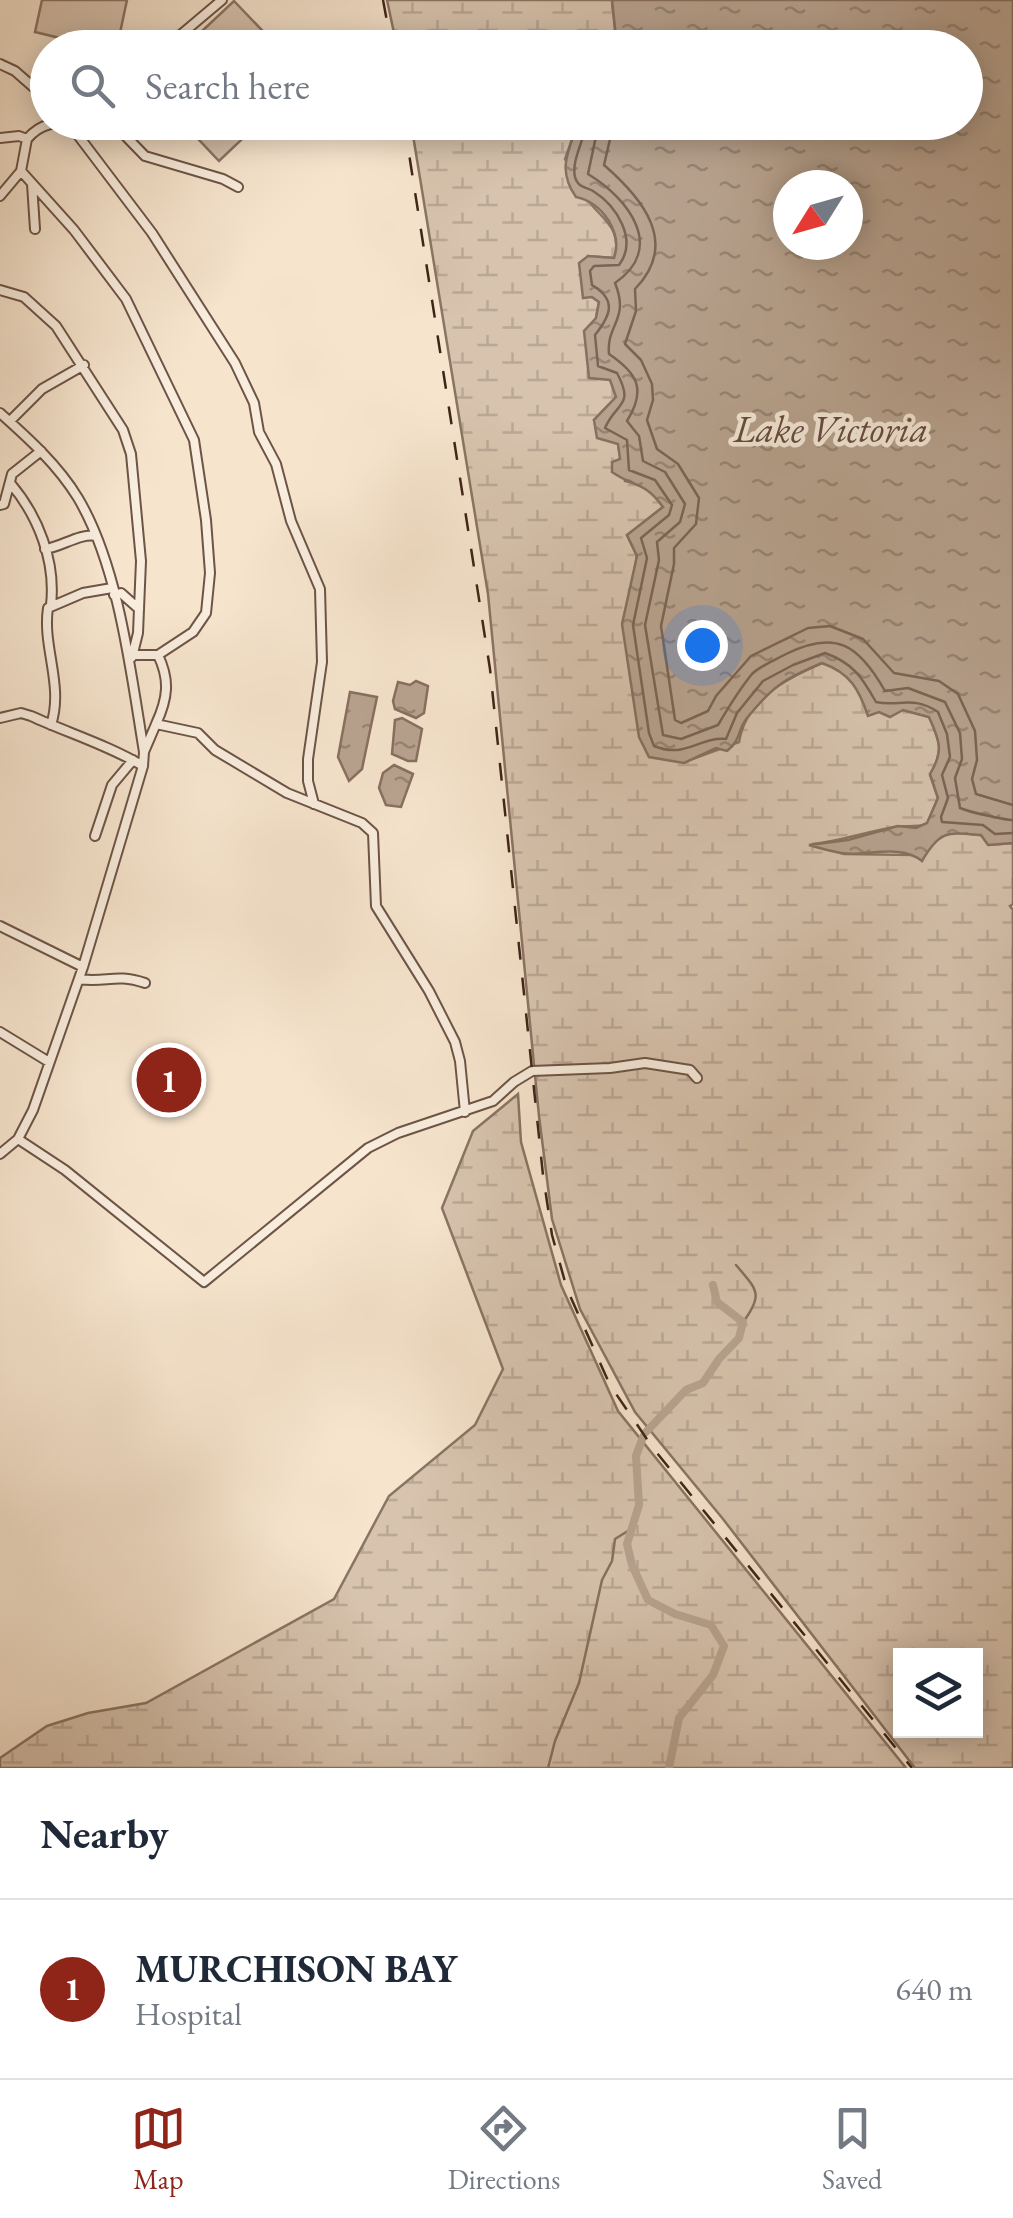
<!DOCTYPE html>
<html lang="en">
<head>
<meta charset="utf-8">
<style>
  :root { --surface:#fff; --page:#f2f2f3; --text:#1f2937; --muted:#747a83; --line:#e0e1e3; --accent:#8f2418 }
  body { margin:0; font-family:"EB Garamond",serif; background:var(--page); color:var(--text) }
  .controls { position:absolute; right:30px; bottom:30px; display:grid; overflow:hidden; border-radius:0px; box-shadow:0 5px 25px #0003 }
  .controls button { width:90px; height:90px; display:grid; place-items:center; padding:0; border:0; border-bottom:2px solid var(--line); background:var(--surface); color:var(--text); font:50px sans-serif }
  .compass { position:absolute; left:773px; top:170px; width:90px; height:90px; border-radius:50%; background:var(--surface); box-shadow:0 5px 25px #0003; rotate:233deg }
  .you { position:absolute; left:702px; top:645px; width:35px; height:35px; margin:-25px; border:8px solid #fff; border-radius:50%; background:#1a73e8; box-shadow:0 0 0 15px #1a73e833 }
  .badge { display:grid; place-items:center; width:65px; height:65px; border-radius:50%; background:var(--accent); color:#fff; font-size:32px; font-weight:700 }
  .pin { position:absolute; translate:-50% -50%; border:5px solid #fff; box-shadow:0 2px 10px #0006 }
  .list { margin:0; padding:0; list-style:none }
  h2 { display:flex; justify-content:space-between; align-items:center; height:130px; margin:0; padding:0 40px; font-size:42px }
  h2 small { font-size:32px; font-weight:400; color:var(--muted) }
  .list li { display:grid; grid-template-columns:65px 1fr auto; gap:30px; align-items:center; box-sizing:border-box; height:180px; padding:0 40px; border-top:2px solid var(--line) }
  .list b { display:block; font-size:38px; white-space:nowrap }
  .list p { margin:0; font-size:32px; white-space:nowrap; color:var(--muted) }
  .list em { font-size:32px; font-style:normal; color:var(--muted) }
  .icon { flex:none; width:55px; height:55px; fill:none; stroke:currentColor; stroke-width:2; stroke-linecap:round; stroke-linejoin:round }
  .map { position:relative; flex:none; width:1013px; height:1768px; overflow:hidden }
  .search { position:absolute; background:var(--surface); box-shadow:0 5px 25px #0003; left:30px; right:30px; top:30px; height:110px; display:flex; align-items:center; gap:25px; box-sizing:border-box; padding:0 35px; border-radius:55px; color:var(--muted); font-size:38px }
  .sheet { height:310px; background:var(--surface) }
  nav { display:flex; justify-content:space-around; align-items:center; box-sizing:border-box; height:140px; border-top:2px solid var(--line); background:var(--surface); font-size:28px; color:var(--muted) }
  nav a { display:grid; justify-items:center; gap:5px }
  nav .on { color:var(--accent) }
  .map>svg:first-child { display:block }
  .wetland { fill:url(#wetland-marsh); stroke:#8b7464; stroke-width:2.5; fill-rule:evenodd }
  .pitch { fill:#d7c3ae; stroke:#8b7464; stroke-width:2.5 }
  .water { fill:url(#water-ripples); stroke:#887060; stroke-width:2.5; fill-rule:evenodd }
  .lines { fill:none; stroke-linecap:round; stroke-linejoin:round }
  .shore { stroke:#7c6454; stroke-width:2.5 }
  .stream { stroke:#887060; stroke-width:2.5 }
  .canal { stroke:#b8a390; stroke-width:8 }
  .minor-casing { stroke:#6d5446; stroke-width:12 }
  .minor { stroke:#f9edde; stroke-width:8 }
  .rail { stroke:#3f2419; stroke-width:2.5; stroke-dasharray:18 18; stroke-linecap:butt }
  .labels { text-anchor:middle; stroke-width:9; stroke-linejoin:round; paint-order:stroke }
  .water-label { font-size:38px; font-style:italic; fill:#634a3d; stroke:#f9edde }
</style>
</head>
<body>
<div class="map">
<svg width="1013" height="1768" viewBox="0 0 1013 1768">
  <defs>
    <pattern id="wetland-marsh" width="20" height="14" patternUnits="userSpaceOnUse" patternTransform="scale(2.5)"><rect width="20" height="14" fill="#d7c3ae"/><path d="M1 5h8M5 5V1M11 12h8M15 12V8" fill="none" stroke="#baa795"/></pattern>
    <pattern id="water-ripples" width="26" height="14" patternUnits="userSpaceOnUse" patternTransform="scale(2.5)"><rect width="26" height="14" fill="#b8a390"/><path d="M2 4q2-2 4 0t4 0M15 11q2-2 4 0t4 0" fill="none" stroke="#978575"/></pattern>
  </defs>
  <rect width="100%" height="100%" fill="#f6e4cd"/>
  <filter id="stains"><feTurbulence type="fractalNoise" baseFrequency=".002" numOctaves="4"/><feColorMatrix values="0 0 0 0 .2 0 0 0 0 .09 0 0 0 0 .02 0 0 0 .5 -.17"/></filter>
  <radialGradient id="worn" r=".72"><stop offset=".6" stop-color="#630" stop-opacity="0"/><stop offset="1" stop-color="#630" stop-opacity=".3"/></radialGradient>
  <path class="wetland" d="M387 0H612L617 47H397Z
    M411 123H578L565 159C572 171 578 184 585 196 599 218 624 227 614 258L588 256 592 297 599 302 596 318 616 397 594 420 618 444 625 481 649 487 663 507 627 535 637 556 632 582 684 762 739 742C746 699 785 679 822 663L842 670 879 712 903 710 929 717C940 741 944 751 930 775L938 798 927 824C915 828 906 825 894 827 866 832 841 841 813 844L844 854 914 855 950 832 981 835 989 845 1013 843V904L1010 906 1013 910V1768H915L723 1519 635 1412 580 1309 552 1219 539 1116 488 594ZM900 1656H976V1730H900Z
    M518 1094 521 1142 561 1285 618 1411 906 1768H0V1758L47 1726 88 1713 146 1703 334 1599 389 1496 475 1425 503 1369 442 1208 473 1131Z"/>
  <path class="pitch" d="M42 0H127L117 47H97L35 32Z
    M234 1 278 47H185Z
    M183 123H259L219 161Z"/>
  <path class="water" d="M612 0H1013V843L988 845 981 835C947 832 940 830 922 861 900 843 866 857 841 853 830 851 819 848 809 845L848 840 898 826 916 828 927 823 938 798 930 774C944 751 940 741 929 717L903 710 890 717 879 712 868 716C859 689 850 673 822 663 784 679 773 686 747 718 737 730 742 739 727 751L716 748 684 763 649 757 639 737 622 624 637 556 627 535 663 507C644 481 635 488 612 472V462L620 459 618 444 597 438 594 420 616 397 610 380 589 378 584 331 596 318 599 302 592 297 583 298 579 263 588 256 614 258C623 233 602 202 576 197 557 170 568 152 578 123L966 122V48L617 47ZM848 185V245H788V185Z
    M416 681 428 686 424 713 416 718 395 709 393 701 398 682 410 685Z
    M350 692 377 697 362 769 349 781 338 757Z
    M402 718 422 729 416 761H408L392 754 395 720Z
    M394 765 413 774 401 807 386 805 379 788 383 773Z"/>
  <g class="lines">
    <path class="shore" d="M586 122C585 140 571 160 575 177 578 188 586 187 593 191 617 206 638 240 619 265L594 266 590 271 592 285C617 300 611 315 595 335L598 366 617 373C635 407 616 402 605 428L627 440 629 470 655 480 672 505 669 515 641 538 647 558 633 625 649 733 654 746C686 759 698 737 726 739L737 713 763 681 793 665 825 653C853 663 862 677 876 702 899 707 913 695 938 712L947 734 950 757 942 775 948 798 941 817 942 822 983 825 995 834 1013 833
      M599 122 588 174C629 199 666 248 615 283 630 320 606 324 609 354 637 373 647 389 627 421L639 436 643 461 665 472 685 504 680 522 657 542 659 560 645 625 663 735 681 739 718 725C728 708 739 690 752 674 760 666 775 660 786 654 836 629 859 645 885 691L908 688 945 702 960 733 962 759 955 778 960 808C969 812 1005 820 1013 820
      M614 122 604 165C642 198 680 243 635 289L636 311 625 344 641 360 652 384 653 400 647 420 657 449 678 464 699 498 696 524 674 548V564L661 626 675 720 681 723 708 711 716 696 751 656 808 628 830 626 863 639 894 673 939 681 958 694 975 731 977 760 972 779 976 794 1013 805"/>
    <path class="stream" d="M736 1265C757 1290 764 1294 743 1322
      M548 1768 555 1741 579 1683 602 1580 612 1561 615 1539 631 1529"/>
    <path class="canal" d="M646 1432 686 1390 703 1383 719 1359 739 1338 743 1322 717 1302 713 1285
      M643 1437 636 1456 639 1505 627 1544 632 1565 648 1600 675 1614 711 1625 724 1646 713 1675 679 1718 669 1768"/>
    <g class="minor-casing">
      <path id="minor" d="M165 48 222 0
        M0 64 15 71 48 100
        M112 122 145 156 223 179 238 187
        M0 138 19 136 27 139 21 171 0 196
        M27 139C39 125 59 117 74 130L152 233 235 363 254 403 259 432 276 464 291 521 320 589 322 662 308 759V781L314 804
        M21 171 74 230 126 299 194 440 206 520 210 573 206 613 193 632 158 655H133
        M32 184 35 229
        M0 290 24 297 56 326 123 430 131 454 141 561 138 633 132 657
        M0 413C28 438 58 465 78 498 119 567 131 674 144 752L143 766 83 967 33 1110 18 1139 0 1154
        M10 421 42 389 84 365
        M11 484C38 516 56 561 51 605
        M0 505 4 504 12 474 41 451
        M45 549C62 547 79 533 96 536
        M114 595 121 593 139 609
        M0 718 21 713 31 716C68 733 108 745 143 766
        M156 724C168 698 170 680 158 655
        M51 725C64 685 42 647 48 608L83 593 112 588
        M144 752 156 724 198 733 215 750 287 793 362 823 373 833 376 906 429 991 455 1042 460 1061 465 1112
        M95 836 112 785 133 760
        M0 926 83 967
        M79 979C107 983 115 973 145 983
        M0 1032 49 1062
        M18 1139 65 1170 204 1282 368 1148 398 1133 493 1101 514 1082 532 1071 610 1068 645 1063 690 1070 697 1078"/>
    </g>
    <use href="#minor" class="minor"/>
    <path class="rail" d="M383 0 392 48
      M404 122 490 669 543 1175 552 1235 567 1289 610 1385 653 1448 912 1768"/>
  </g>
  <g class="labels">
    <g class="water-label">
      <text x="831" y="442">Lake Victoria</text>
    </g>
  </g>
  <rect width="100%" height="100%" filter="url(#stains)"/>
  <rect width="100%" height="100%" fill="url(#worn)"/>
</svg>
<div class="controls">
<button><svg class="icon" aria-label="layers" viewBox="0 0 24 24"><path d="M12 4l9 5-9 5-9-5zM3 14l9 5 9-5"/></svg></button>
</div>
<svg class="compass" viewBox="-18 -18 36 36"><path d="M0-13l5 13h-10z" fill="#e53935"/><path d="M0 13l5-13h-10z" fill="#747a83"/></svg>
<div class="you"></div>
<div class="pin badge" style="left:169px;top:1080px">1</div>
<div class="search"><svg class="icon" aria-label="search" viewBox="0 0 24 24"><circle cx="10" cy="10" r="6"/><path d="M15 15l6 6"/></svg>Search here</div>
</div>
<section class="sheet">
<h2>Nearby<small></small></h2>
<ul class="list">
<li><span class="badge">1</span><div><b>MURCHISON BAY</b><p>Hospital</p></div><em>640 m</em></li>
</ul>
</section>
<nav>
<a class="on"><svg class="icon" aria-label="map" viewBox="0 0 24 24"><path d="M3 6l6-2 6 2 6-2v14l-6 2-6-2-6 2zM9 4v14M15 6v14"/></svg>Map</a>
<a><svg class="icon" aria-label="directions" viewBox="0 0 24 24"><path d="M12 3l9 9-9 9-9-9zM9 14v-3h6M13 9l2 2-2 2"/></svg>Directions</a>
<a><svg class="icon" aria-label="saved" viewBox="0 0 24 24"><path d="M7 4h10v16l-5-4-5 4z"/></svg>Saved</a>
</nav>
</body>
</html>
